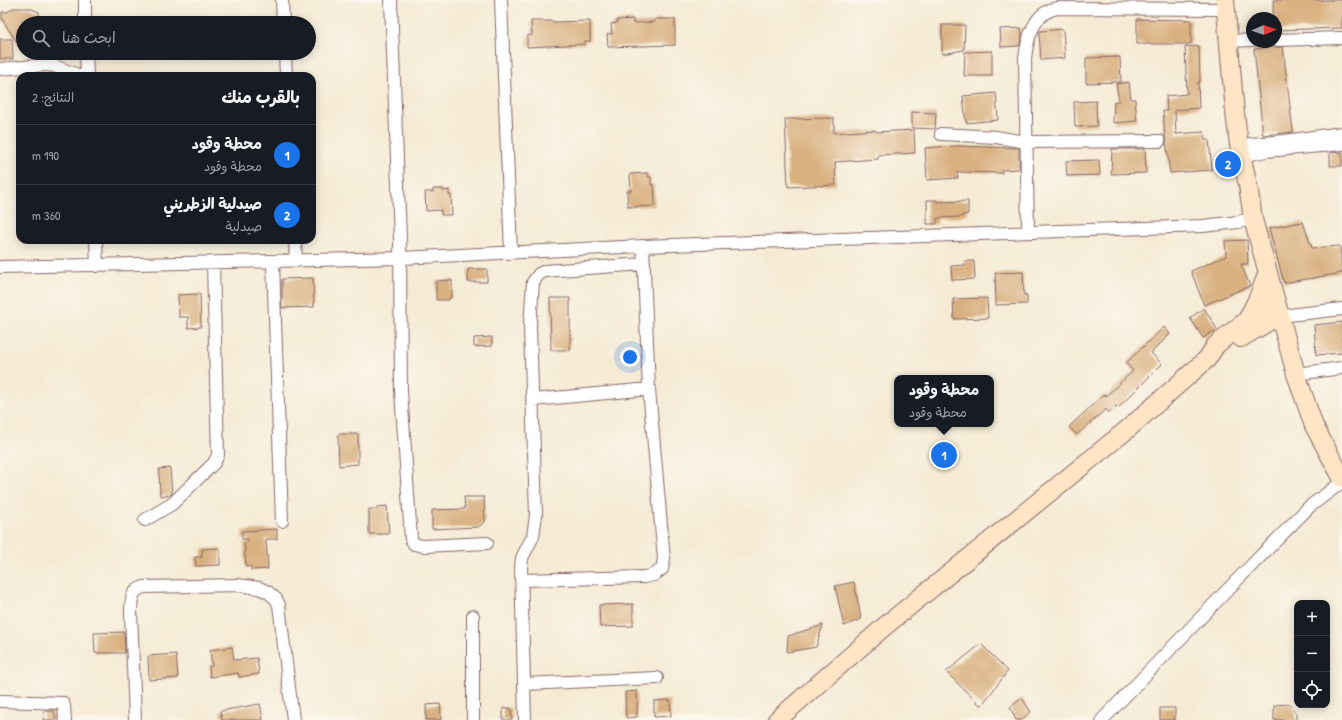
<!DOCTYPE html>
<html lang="ar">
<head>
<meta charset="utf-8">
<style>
  :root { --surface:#171b24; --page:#20242c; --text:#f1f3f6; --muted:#9ea1a6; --line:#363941; --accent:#1a73e8 }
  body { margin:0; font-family:"Patrick Hand","Playpen Sans Arabic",sans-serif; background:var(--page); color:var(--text); direction:rtl }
  .controls { position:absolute; right:12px; bottom:12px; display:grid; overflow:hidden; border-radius:8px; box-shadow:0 2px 10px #0003 }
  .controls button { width:36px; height:36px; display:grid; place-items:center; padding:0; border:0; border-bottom:1px solid var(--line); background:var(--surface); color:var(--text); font:20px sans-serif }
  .compass { position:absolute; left:1246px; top:12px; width:36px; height:36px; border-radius:50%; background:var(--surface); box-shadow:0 2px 10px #0003; rotate:88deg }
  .you { position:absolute; left:630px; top:357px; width:14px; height:14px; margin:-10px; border:3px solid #fff; border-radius:50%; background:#1a73e8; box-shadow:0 0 0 6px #1a73e833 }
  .badge { display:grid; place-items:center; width:26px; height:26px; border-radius:50%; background:var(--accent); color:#fff; font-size:13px; font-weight:700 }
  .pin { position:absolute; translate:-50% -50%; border:2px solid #fff; box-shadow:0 1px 4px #0006 }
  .popup { position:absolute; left:894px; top:375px; width:100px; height:52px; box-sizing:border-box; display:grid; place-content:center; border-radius:8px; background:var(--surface); filter:drop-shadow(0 1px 3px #0005); font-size:13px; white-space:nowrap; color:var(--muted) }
  .popup b { font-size:15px; color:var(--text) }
  .popup::after { content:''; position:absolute; left:50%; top:100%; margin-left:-8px; border:8px solid transparent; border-top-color:var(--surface) }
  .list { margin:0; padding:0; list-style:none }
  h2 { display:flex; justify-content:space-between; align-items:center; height:52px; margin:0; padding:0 16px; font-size:17px }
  h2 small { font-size:13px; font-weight:400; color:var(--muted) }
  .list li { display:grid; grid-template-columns:26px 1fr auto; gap:12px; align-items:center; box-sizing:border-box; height:60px; padding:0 16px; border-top:1px solid var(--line) }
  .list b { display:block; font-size:15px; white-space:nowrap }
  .list p { margin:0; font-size:13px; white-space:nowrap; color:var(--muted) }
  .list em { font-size:13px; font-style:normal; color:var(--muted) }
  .icon { flex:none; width:22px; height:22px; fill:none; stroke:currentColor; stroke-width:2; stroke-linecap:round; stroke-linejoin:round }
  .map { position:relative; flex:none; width:1342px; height:720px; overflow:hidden; direction:ltr }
  .search { position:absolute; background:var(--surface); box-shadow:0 2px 10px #0003; left:16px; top:16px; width:300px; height:44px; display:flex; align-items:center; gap:10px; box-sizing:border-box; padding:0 14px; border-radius:22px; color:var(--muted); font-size:15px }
  .panel { position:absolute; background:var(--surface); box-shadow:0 2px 10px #0003; left:16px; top:72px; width:300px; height:172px; border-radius:12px; direction:rtl }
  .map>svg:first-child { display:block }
  .building { fill:#d9b181 }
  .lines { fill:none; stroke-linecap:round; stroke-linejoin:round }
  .minor-casing { stroke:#866666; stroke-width:14 }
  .secondary-casing { stroke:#866666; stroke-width:20 }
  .minor { stroke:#fff; stroke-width:12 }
  .secondary { stroke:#fde5c5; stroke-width:18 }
</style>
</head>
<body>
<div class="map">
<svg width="1342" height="720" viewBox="0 0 1342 720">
  <rect width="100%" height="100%" fill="#fbf7ec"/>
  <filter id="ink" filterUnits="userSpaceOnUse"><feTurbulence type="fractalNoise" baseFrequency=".025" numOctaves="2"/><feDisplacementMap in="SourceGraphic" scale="8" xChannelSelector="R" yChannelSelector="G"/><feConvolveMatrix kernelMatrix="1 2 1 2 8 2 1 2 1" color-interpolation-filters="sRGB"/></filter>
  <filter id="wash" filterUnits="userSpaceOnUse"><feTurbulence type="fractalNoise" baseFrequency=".012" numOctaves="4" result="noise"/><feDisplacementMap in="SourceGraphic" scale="16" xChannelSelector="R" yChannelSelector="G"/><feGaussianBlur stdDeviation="0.9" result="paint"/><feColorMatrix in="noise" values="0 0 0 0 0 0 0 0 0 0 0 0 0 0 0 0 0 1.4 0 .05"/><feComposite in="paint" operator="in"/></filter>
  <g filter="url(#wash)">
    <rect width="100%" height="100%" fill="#f5ebd5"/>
    <g id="blocks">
      <path class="building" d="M1273 0H1342V28L1276 30V18H1273Z
        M13 8H29L39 12V23H23V52L2 19V12H8Z
        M633 19V23L655 22V19H675V45L608 47 607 34H612L611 24 617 23V20Z
        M1137 19 1191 20V44H1137Z
        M531 21H553V22L590 21V41H585V44L527 47V36L532 35Z
        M942 25H965L964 50 942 54Z
        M1021 28 1022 37 1019 46 1001 47 1000 29Z
        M1063 29 1065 58 1041 60 1039 33 1040 31Z
        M0 39H12L13 59H0Z
        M1199 46 1200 82H1198L1199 108 1175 110 1176 134 1204 132 1205 140H1209L1212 170 1170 173 1166 141 1165 136 1163 111H1167L1166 96 1187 94 1185 47Z
        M1275 47H1283L1293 132 1263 135 1254 49Z
        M992 51V76H964L965 52Z
        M1120 57 1121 82 1086 83V58Z
        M1129 82 1131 99H1135L1137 121 1113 123 1114 101H1119L1116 84Z
        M996 93 998 120 966 123 963 96Z
        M1096 101 1097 126 1075 127 1074 102Z
        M912 112 936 113 935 129 912 128Z
        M834 118V133L875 130 876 132 914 130 915 153 878 155V159L835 162 836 185 788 187 785 119Z
        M955 146 1019 148V169L1002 170V173L957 172 958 178 927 180 925 148Z
        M1112 149H1145L1146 173 1111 174Z
        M1342 152V166H1330V153Z
        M1099 160 1100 175 1067 176 1066 161Z
        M648 173V177H651V185H654L655 206 628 207 627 191H631L630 174Z
        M433 189H443V191L449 190V195H451L452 215H441V210L426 211 425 192H433Z
        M927 200H937V202L968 201V214L962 215V217L937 218V224H927Z
        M1303 222 1312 248 1340 246 1342 273 1284 283 1269 228Z
        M1247 240 1248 264H1241L1250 286 1204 305 1191 271 1226 256 1225 241Z
        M965 261H974L975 279 952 280 951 266 965 265Z
        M468 269H487V282H468Z
        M1023 272 1024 295H1027V304L996 305 995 273Z
        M313 278 314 307 282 308V279Z
        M452 280V297L449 298V300H436V281Z
        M200 294 201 327 188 328V317H179L178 295Z
        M550 298H570V350H551Z
        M987 298 988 318 954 319 953 299Z
        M1204 308 1217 329 1203 338 1190 318Z
        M1342 322V353L1316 355 1314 325Z
        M1164 327 1170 334 1151 353 1162 364 1118 408 1116 406 1109 413 1106 409 1077 435 1069 427 1104 394 1106 396 1133 371 1126 363Z
        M492 337V346L474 347V338Z
        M338 434H358V464L339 466Z
        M170 468 172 494 170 495 160 496 159 469Z
        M464 497H484L485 522 478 527 432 529V510L465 509Z
        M387 506 389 534H369V509H377V507Z
        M277 529V539H266L268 569 251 570V566L246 567 244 543 248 542V539H242V531Z
        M220 548V565L196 566 195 557H202V549Z
        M854 582 861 619 844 626 835 586Z
        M633 604V626L600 627 599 605Z
        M823 625 816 647 787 652 788 636Z
        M124 632 125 653H95L94 633Z
        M981 644 1008 671 981 706 946 672Z
        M232 647 234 660 257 658 259 674 239 677 238 673 210 677 209 666H212L210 650Z
        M176 654 178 678 149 680 148 656Z
        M637 691V717L626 718 625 692Z
        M1022 698 1031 712 1021 720H1016L1010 707Z
        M670 700 671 716 654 717V701Z
        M260 704 263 720H222L220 711Z
        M440 704 441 720H426V705Z
        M1289 704 1296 713V720H1274V705Z
        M503 708H511L512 720H503Z
        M1160 708H1175V720H1160Z
        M44 711H54L56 720H43Z"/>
    </g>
  </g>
  <g filter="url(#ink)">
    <use href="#blocks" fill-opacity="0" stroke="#866666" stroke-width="1"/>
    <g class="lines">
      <g class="minor-casing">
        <path id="minor" d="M85 0V23
          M282 0 283 23
          M391 0 400 239 401 391 411 539 414 544 423 546 487 543
          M501 0 511 253
          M1276 40 1342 38
          M1228 41 1252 40
          M86 53 87 76
          M285 53 286 76
          M0 69 46 65 54 66 81 76
          M941 134 996 137 1026 142 1159 141
          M1239 145 1285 141 1342 133
          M1241 156 1266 151 1342 144
          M1028 232 1025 59C1027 39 1034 11 1058 8L1225 9
          M96 240 97 266
          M295 240 296 261
          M273 262 282 521
          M0 267 401 258 643 246 1203 226 1238 222 1253 219
          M1280 316 1342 309
          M1296 374 1342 368
          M533 400 649 389
          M145 520 172 504 214 463 218 455 213 263
          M521 580 644 577 654 575 662 569 664 559 649 389 643 246
          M473 616V720
          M525 684 657 678
          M0 701 63 703 64 706 65 720
          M135 720 131 610C132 598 131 591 144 587L238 585 259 588 268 592 276 599 279 605 293 720
          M525 720 521 567 522 558 533 536 536 515 530 326 533 282 539 274 545 271 644 264
          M1102 720 1240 577 1309 507 1342 482"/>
      </g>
      <g class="secondary-casing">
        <path id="secondary" d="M1225 0 1235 113 1239 145 1248 185 1253 219 1296 374 1314 426 1342 478
          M1248 318 1258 298 1268 272
          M1241 338 1273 319 1280 316
          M777 720 885 626 1129 428 1207 359 1216 345 1247 320 1276 301"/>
      </g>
      <use href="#minor" class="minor"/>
      <use href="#secondary" class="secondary"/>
    </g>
  </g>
</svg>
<div class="controls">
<button>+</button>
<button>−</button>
<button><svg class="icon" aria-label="locate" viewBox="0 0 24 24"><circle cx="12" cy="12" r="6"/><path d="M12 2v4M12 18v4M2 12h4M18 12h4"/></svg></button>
</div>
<svg class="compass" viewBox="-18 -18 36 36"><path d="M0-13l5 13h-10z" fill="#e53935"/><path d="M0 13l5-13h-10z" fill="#9ea1a6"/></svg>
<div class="you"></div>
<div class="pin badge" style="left:944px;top:455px">1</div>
<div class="popup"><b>محطة وقود</b>محطة وقود</div>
<div class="pin badge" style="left:1228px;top:164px">2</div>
<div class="search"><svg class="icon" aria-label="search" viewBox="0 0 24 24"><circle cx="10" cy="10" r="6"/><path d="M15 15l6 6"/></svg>ابحث هنا</div>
<section class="panel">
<h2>بالقرب منك<small>النتائج: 2</small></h2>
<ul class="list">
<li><span class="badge">1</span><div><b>محطة وقود</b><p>محطة وقود</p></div><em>190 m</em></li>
<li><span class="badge">2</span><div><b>صيدلية الزطريني</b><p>صيدلية</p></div><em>360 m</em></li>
</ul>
</section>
</div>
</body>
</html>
